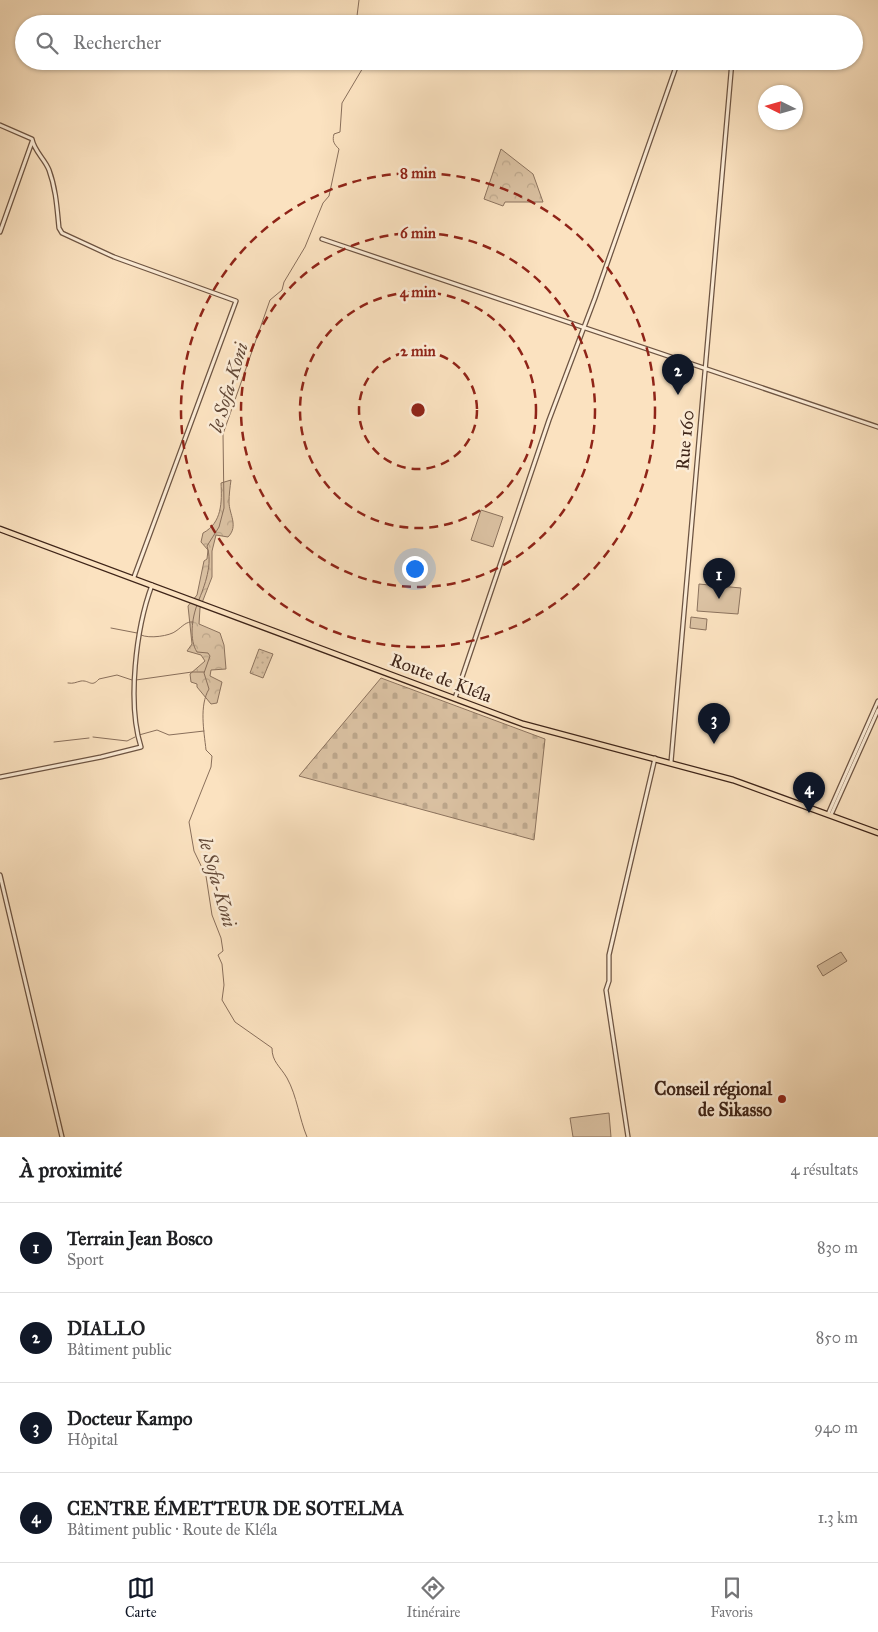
<!DOCTYPE html>
<html lang="fr">
<head>
<meta charset="utf-8">
<style>
  :root { --surface:#fff; --page:#f6f6f6; --text:#202124; --muted:#757577; --line:#e0e0e0; --accent:#111827 }
  body { margin:0; font-family:"IM FELL Great Primer",serif; background:var(--page); color:var(--text) }
  .compass { position:absolute; left:758px; top:85px; width:45px; height:45px; border-radius:50%; background:var(--surface); box-shadow:0 1px 4px #0004; rotate:275deg }
  .you { position:absolute; left:414px; top:568px; width:18px; height:18px; margin:-12px; border:4px solid #fff; border-radius:50%; background:#1a73e8; box-shadow:0 0 0 8px #1a73e833 }
  .badge { display:grid; place-items:center; width:32px; height:32px; border-radius:50%; background:var(--accent); color:#fff; font-size:16px; font-weight:700 }
  .pin { position:absolute; translate:-50% -41px; filter:drop-shadow(0 1px 2px #0008) }
  .pin::after { content:''; position:absolute; top:26px; width:18px; height:15px; background:inherit; clip-path:polygon(0 0,100% 0,50% 100%) }
  .list { margin:0; padding:0; list-style:none }
  h2 { display:flex; justify-content:space-between; align-items:center; height:65px; margin:0; padding:0 20px; font-size:21px }
  h2 small { font-size:16px; font-weight:400; color:var(--muted) }
  .list li { display:grid; grid-template-columns:32px 1fr auto; gap:15px; align-items:center; box-sizing:border-box; height:90px; padding:0 20px; border-top:1px solid var(--line) }
  .list b { display:block; font-size:19px; white-space:nowrap }
  .list p { margin:0; font-size:16px; white-space:nowrap; color:var(--muted) }
  .list em { font-size:16px; font-style:normal; color:var(--muted) }
  .icon { flex:none; width:28px; height:28px; fill:none; stroke:currentColor; stroke-width:2; stroke-linecap:round; stroke-linejoin:round }
  .map { position:relative; flex:none; width:878px; height:1137px; overflow:hidden }
  .search { position:absolute; background:var(--surface); box-shadow:0 1px 4px #0004; left:15px; right:15px; top:15px; height:55px; display:flex; align-items:center; gap:12px; box-sizing:border-box; padding:0 18px; border-radius:28px; color:var(--muted); font-size:19px }
  .sheet { height:425px; background:var(--surface) }
  nav { display:flex; justify-content:space-around; align-items:center; box-sizing:border-box; height:70px; border-top:1px solid var(--line); background:var(--surface); font-size:14px; color:var(--muted) }
  nav a { display:grid; justify-items:center; gap:2px }
  nav .on { color:var(--accent) }
  .map>svg:first-child { display:block }
  .grass { fill:#dbc2a3; stroke:#8c735e }
  .forest { fill:url(#forest-crowns); stroke:#8c735e }
  .cemetery { fill:url(#cemetery-stones); stroke:#8c735e }
  .garden { fill:url(#garden-dots); stroke:#8c735e }
  .lines { fill:none; stroke-linecap:round; stroke-linejoin:round }
  .stream { stroke:#896f5b; stroke-width:1 }
  .minor-casing { stroke:#6d5442; stroke-width:5.5 }
  .major-casing { stroke:#3e2418; stroke-width:7 }
  .minor { stroke:#fcecd6; stroke-width:3 }
  .major { stroke:#fbe2c0; stroke-width:4.5 }
  .ring { fill:none; stroke:#8f2418; stroke-width:2.5; stroke-dasharray:9 6 }
  .poi-dot { fill:#8f2418; stroke:#fcecd6; stroke-width:2 }
  .labels { text-anchor:middle; stroke-width:5; stroke-linejoin:round; paint-order:stroke }
  .street-label { font-size:18px; fill:#3e2418; stroke:#fcecd6 }
  .poi-label { font-size:18px; font-weight:bold; fill:#3e2418; stroke:#fcecd6; text-anchor:end }
  .water-label { font-size:19px; font-style:italic; fill:#644a39; stroke:#fcecd6 }
  .centre { fill:#8f2418; stroke:#fcecd6; stroke-width:2.5 }
  .ring-label { font-size:15px; text-anchor:middle; font-weight:bold; fill:#8f2418; stroke:#fcecd6; stroke-width:5; stroke-linejoin:round; paint-order:stroke }
</style>
</head>
<body>
<div class="map">
<svg width="878" height="1137" viewBox="0 0 878 1137">
  <defs>
    <pattern id="forest-crowns" width="20" height="18" patternUnits="userSpaceOnUse" patternTransform="scale(1.25)"><rect width="20" height="18" fill="#dbc2a3"/><path d="M2 6a3 3 0 1 1 6 0M12 15a3 3 0 1 1 6 0" fill="none" stroke="#bda78c"/></pattern>
    <pattern id="cemetery-stones" width="16" height="16" patternUnits="userSpaceOnUse" patternTransform="scale(1.25)"><rect width="16" height="16" fill="#dbc2a3"/><path d="M2 7V4a2 2 0 0 1 4 0v3zM10 15v-3a2 2 0 0 1 4 0v3z" fill="#bda78c"/></pattern>
    <pattern id="garden-dots" width="8" height="8" patternUnits="userSpaceOnUse" patternTransform="scale(1.25)"><rect width="8" height="8" fill="#dbc2a3"/><path d="M2 2h.1M6 6h.1" fill="none" stroke="#bda78c" stroke-width="1.8" stroke-linecap="round"/></pattern>
  </defs>
  <rect width="100%" height="100%" fill="#fbe2c0"/>
  <filter id="stains"><feTurbulence type="fractalNoise" baseFrequency=".004" numOctaves="4"/><feColorMatrix values="0 0 0 0 .2 0 0 0 0 .09 0 0 0 0 .02 0 0 0 .5 -.17"/></filter>
  <radialGradient id="worn" r=".72"><stop offset=".6" stop-color="#630" stop-opacity="0"/><stop offset="1" stop-color="#630" stop-opacity=".3"/></radialGradient>
  <path class="grass" d="M481 510 503 517 493 547 471 540Z
    M699 584 741 588 738 614 697 611Z
    M691 617 707 619 706 630 690 628Z
    M841 952 847 961 823 976 817 966Z
    M609 1113 611 1137H573L570 1118Z"/>
  <path class="forest" d="M501 149 533 174 543 202H505L503 206 484 199Z
    M231 480C230 487 229 495 229 502 229 514 239 526 228 537L216 535 212 551V577L200 608 199 624 220 633 224 645 226 669 211 670 210 676 222 682 217 703 211 704 197 687V684L191 682 190 674 205 661 201 655 187 651 192 644 188 606 197 595 204 561 207 559 208 550 201 542 203 533C222 523 222 502 221 483Z"/>
  <path class="cemetery" d="M381 678 545 739 534 840 299 776Z"/>
  <path class="garden" d="M259 649 273 654 263 678 250 673Z"/>
  <g class="lines">
    <path class="stream" d="M356 24 359 0
      M198 602C205 585 213 564 207 546L219 527 224 508 223 434 270 300 282 290 284 282 305 247 323 203 329 196 339 149C334 144 332 141 334 134L340 132 342 103 367 61
      M197 605C192 618 189 640 197 652L208 653 210 656 204 673 209 689C199 706 204 731 206 750L212 756 211 767 189 822 194 851 206 876 212 915 221 938 223 951 218 955 222 964 224 985 222 1000 235 1022 272 1048C272 1062 280 1066 287 1078 297 1096 299 1118 307 1137
      M111 628 137 633
      M141 635C149 639 170 636 176 631 182 627 186 621 193 622
      M136 680 192 672H204
      M68 683C74 684 76 682 81 681 90 680 91 688 99 679L117 675 132 680
      M139 735 157 730 169 735 204 731
      M93 737 127 741 135 737
      M54 742 89 738"/>
    <g class="minor-casing">
      <path id="minor" d="M0 125 32 139C34 151 45 159 49 170 56 189 57 208 59 228L62 233 114 257 236 301 134 577
        M0 232 32 142
        M322 239 878 427
        M455 698 549 420 595 298 678 61
        M671 762 732 61
        M0 777 101 757 141 747C127 703 136 628 152 585
        M828 814 878 701
        M831 815 878 710
        M0 875 62 1137
        M628 1137 606 990 609 981V955L655 758"/>
    </g>
    <g class="major-casing">
      <path id="major" d="M0 529 523 724 733 780 878 833"/>
    </g>
    <use href="#minor" class="minor"/>
    <use href="#major" class="major"/>
  </g>
  <g class="ring">
    <circle cx="418" cy="410" r="59"/>
    <circle cx="418" cy="410" r="118"/>
    <circle cx="418" cy="410" r="177"/>
    <circle cx="418" cy="410" r="237"/>
  </g>
  <circle class="poi-dot" cx="782" cy="1099" r="5"/>
  <g class="labels">
    <g class="street-label">
      <text transform="translate(685 440) rotate(-85)" y="6">Rue 160</text>
      <text transform="translate(441 678) rotate(21)" y="6">Route de Kléla</text>
    </g>
    <g class="poi-label">
      <text x="772" y="1095">Conseil régional<tspan x="772" dy="21">de Sikasso</tspan></text>
    </g>
    <g class="water-label">
      <text transform="translate(228 387) rotate(-73)" y="7">le Sofa-Koni</text>
      <text transform="translate(218 882) rotate(74)" y="7">le Sofa-Koni</text>
    </g>
  </g>
  <circle cx="418" cy="410" r="8" class="centre"/>
  <g class="ring-label">
    <text x="418" y="178">8 min</text>
    <text x="418" y="238">6 min</text>
    <text x="418" y="297">4 min</text>
    <text x="418" y="356">2 min</text>
  </g>
  <rect width="100%" height="100%" filter="url(#stains)"/>
  <rect width="100%" height="100%" fill="url(#worn)"/>
</svg>
<svg class="compass" viewBox="-18 -18 36 36"><path d="M0-13l5 13h-10z" fill="#e53935"/><path d="M0 13l5-13h-10z" fill="#757577"/></svg>
<div class="you"></div>
<div class="pin badge" style="left:719px;top:599px">1</div>
<div class="pin badge" style="left:678px;top:395px">2</div>
<div class="pin badge" style="left:714px;top:744px">3</div>
<div class="pin badge" style="left:809px;top:813px">4</div>
<div class="search"><svg class="icon" aria-label="search" viewBox="0 0 24 24"><circle cx="10" cy="10" r="6"/><path d="M15 15l6 6"/></svg>Rechercher</div>
</div>
<section class="sheet">
<h2>À proximité<small>4 résultats</small></h2>
<ul class="list">
<li><span class="badge">1</span><div><b>Terrain Jean Bosco</b><p>Sport</p></div><em>830 m</em></li>
<li><span class="badge">2</span><div><b>DIALLO</b><p>Bâtiment public</p></div><em>850 m</em></li>
<li><span class="badge">3</span><div><b>Docteur Kampo</b><p>Hôpital</p></div><em>940 m</em></li>
<li><span class="badge">4</span><div><b>CENTRE ÉMETTEUR DE SOTELMA</b><p>Bâtiment public · Route de Kléla</p></div><em>1.3 km</em></li>
</ul>
</section>
<nav>
<a class="on"><svg class="icon" aria-label="map" viewBox="0 0 24 24"><path d="M3 6l6-2 6 2 6-2v14l-6 2-6-2-6 2zM9 4v14M15 6v14"/></svg>Carte</a>
<a><svg class="icon" aria-label="directions" viewBox="0 0 24 24"><path d="M12 3l9 9-9 9-9-9zM9 14v-3h6M13 9l2 2-2 2"/></svg>Itinéraire</a>
<a><svg class="icon" aria-label="saved" viewBox="0 0 24 24"><path d="M7 4h10v16l-5-4-5 4z"/></svg>Favoris</a>
</nav>
</body>
</html>
